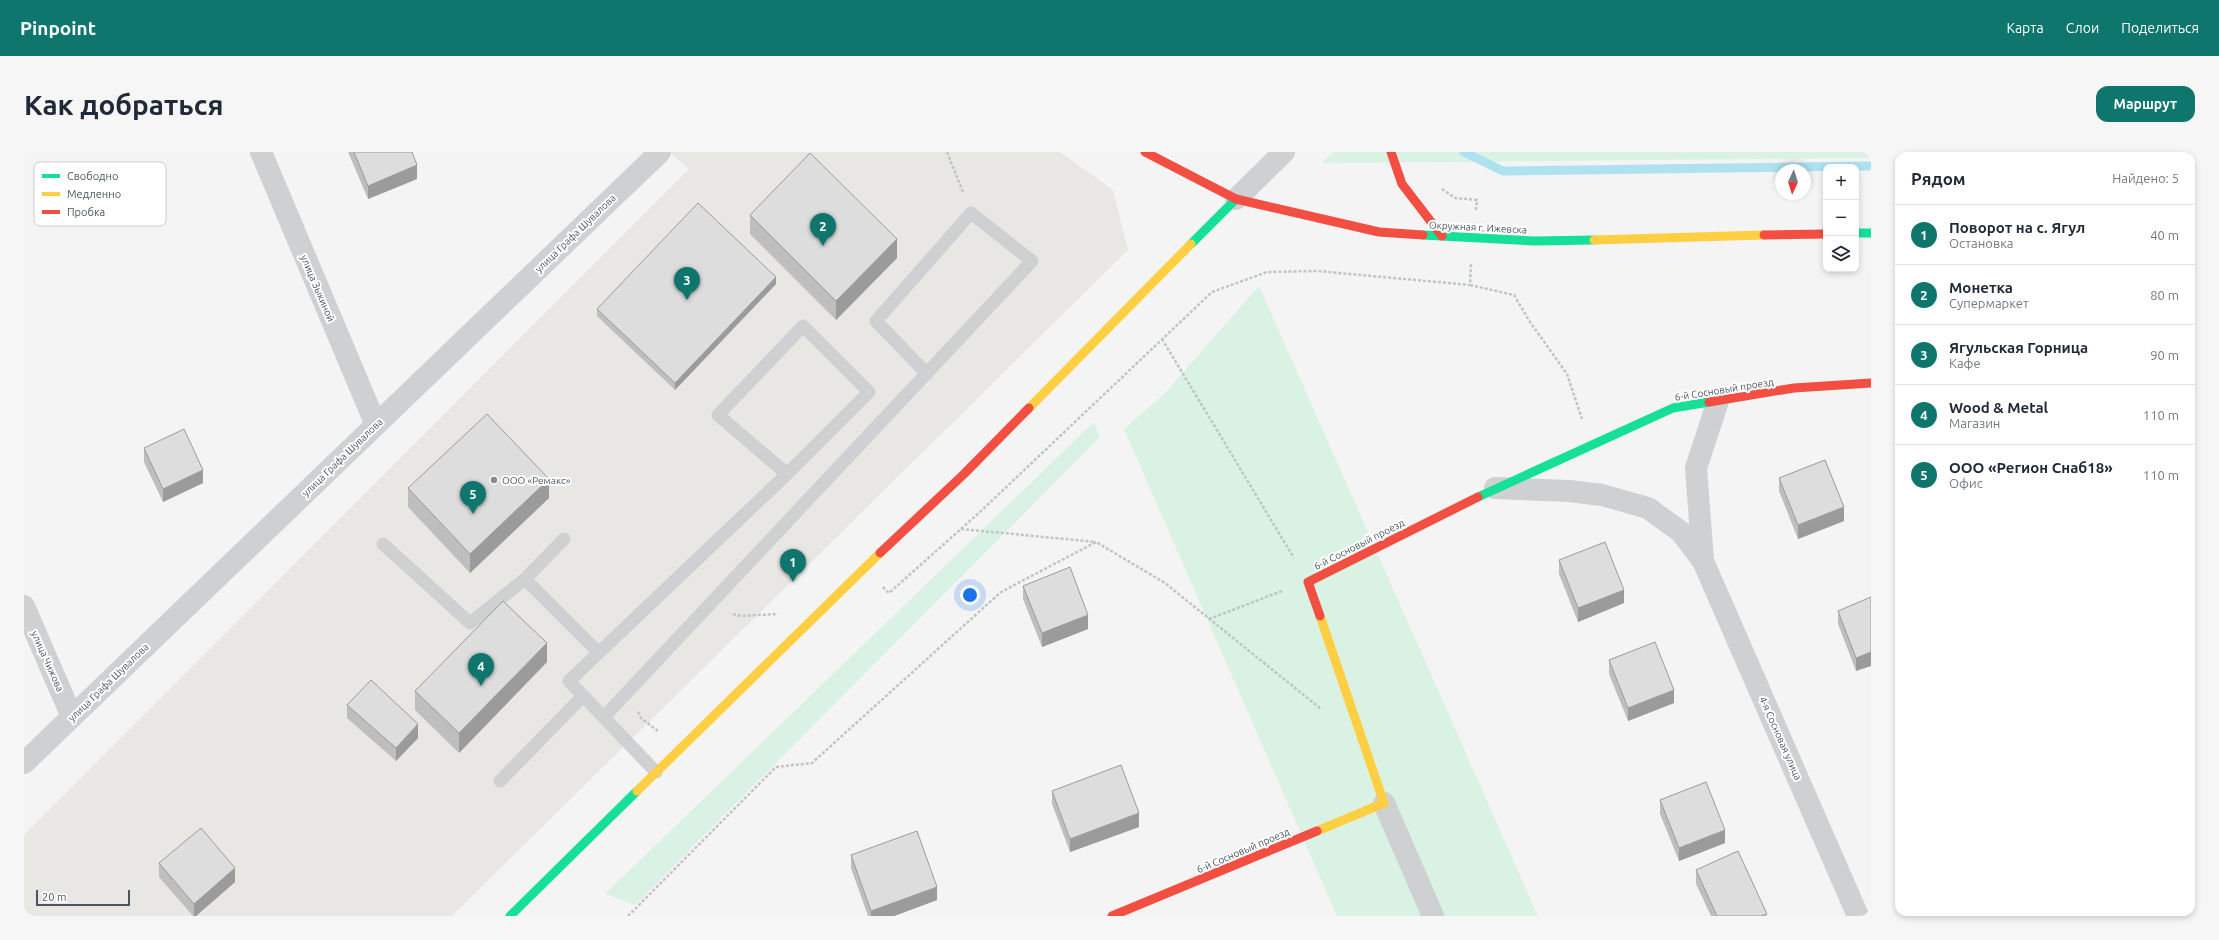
<!DOCTYPE html>
<html lang="ru">
<head>
<meta charset="utf-8">
<style>
  :root { --surface:#fff; --page:#f6f6f7; --text:#1f2937; --muted:#747a83; --line:#e0e1e3; --accent:#0f766e }
  body { margin:0; font-family:Ubuntu,sans-serif; background:var(--page); color:var(--text) }
  .controls { position:absolute; right:12px; top:12px; display:grid; overflow:hidden; border-radius:8px; box-shadow:0 2px 6px #0003 }
  .controls button { width:36px; height:36px; display:grid; place-items:center; padding:0; border:0; border-bottom:1px solid var(--line); background:var(--surface); color:var(--text); font:20px sans-serif }
  .compass { position:absolute; left:1751px; top:12px; width:36px; height:36px; border-radius:50%; background:var(--surface); box-shadow:0 2px 6px #0003; rotate:184deg }
  .scale { position:absolute; left:12px; bottom:10px; width:94px; box-sizing:border-box; padding-left:4px; border:2px solid #4a5661; border-top:0; font-size:11px; line-height:14px; white-space:nowrap; color:#4a5661; -webkit-text-stroke:3px #fff; paint-order:stroke }
  .you { position:absolute; left:946px; top:443px; width:14px; height:14px; margin:-10px; border:3px solid #fff; border-radius:50%; background:#1a73e8; box-shadow:0 0 0 6px #1a73e833 }
  .badge { display:grid; place-items:center; width:26px; height:26px; border-radius:50%; background:var(--accent); color:#fff; font-size:13px; font-weight:700 }
  .pin { position:absolute; translate:-50% -33px; filter:drop-shadow(0 1px 2px #0008) }
  .pin::after { content:''; position:absolute; top:21px; width:14px; height:12px; background:inherit; clip-path:polygon(0 0,100% 0,50% 100%) }
  .list { margin:0; padding:0; list-style:none }
  h2 { display:flex; justify-content:space-between; align-items:center; height:52px; margin:0; padding:0 16px; font-size:17px }
  h2 small { font-size:13px; font-weight:400; color:var(--muted) }
  .list li { display:grid; grid-template-columns:26px 1fr auto; gap:12px; align-items:center; box-sizing:border-box; height:60px; padding:0 16px; border-top:1px solid var(--line) }
  .list b { display:block; font-size:15px; white-space:nowrap }
  .list p { margin:0; font-size:13px; white-space:nowrap; color:var(--muted) }
  .list em { font-size:13px; font-style:normal; color:var(--muted) }
  .icon { flex:none; width:22px; height:22px; fill:none; stroke:currentColor; stroke-width:2; stroke-linecap:round; stroke-linejoin:round }
  .map { position:relative; flex:none; width:1847px; height:764px; overflow:hidden; border-radius:12px }
  header { display:flex; align-items:center; gap:24px; box-sizing:border-box; height:56px; padding:0 20px; background:var(--accent); color:#fff }
  header strong { font-size:19px }
  nav { display:flex; gap:22px; margin-inline-start:auto; font-size:14px }
  .intro { display:flex; align-items:center; justify-content:space-between; box-sizing:border-box; height:96px; padding:0 24px }
  h1 { margin:0; font-size:28px }
  .button { padding:10px 18px; border-radius:12px; background:var(--accent); color:#fff; font-size:14px; font-weight:700 }
  main { display:flex; gap:24px; padding:0 24px }
  aside { flex:1; background:var(--surface); border-radius:12px; box-shadow:0 2px 6px #0003 }
  .map>svg:first-child { display:block }
  .commercial { fill:#e8e7e3 }
  .green { fill:#d9f2e3 }
  .lines { fill:none; stroke-linecap:round; stroke-linejoin:round }
  .stream { stroke:#aee2f0; stroke-width:9 }
  .path { stroke:#bcc7c4; stroke-width:2.5; stroke-dasharray:3 2; stroke-linecap:butt }
  .lane { stroke:#ced0d2; stroke-width:13 }
  .street { stroke:#ced0d2; stroke-width:22 }
  .fast { stroke:#16e098; stroke-width:9 }
  .slow { stroke:#ffcf43; stroke-width:9 }
  .jam { stroke:#f24e42; stroke-width:9 }
  .wall { fill:#bebebf }
  .shaded-wall { fill:#9b9b9b }
  .building { fill:#ddddde; stroke:#9b9b9b }
  .poi-dot { fill:#868d94; stroke:#fff; stroke-width:1.5 }
  .labels { text-anchor:middle; stroke-width:4; stroke-linejoin:round; paint-order:stroke }
  .street-label { font-size:10px; fill:#4a5661; stroke:#fff }
  .poi-label { font-size:10px; fill:#4a5661; stroke:#fff; text-anchor:start }
  .key { fill:#fff; stroke:#c9ccd0; stroke-width:1 }
  .key-label { font-size:11px; fill:#4a5661 }
</style>
</head>
<body>
<header>
<strong>Pinpoint</strong>
<nav><a>Карта</a><a>Слои</a><a>Поделиться</a></nav>
</header>
<div class="intro"><h1>Как добраться</h1><a class="button">Маршрут</a></div>
<main>
<div class="map">
<svg width="1847" height="764" viewBox="0 0 1847 764">
  <rect width="100%" height="100%" fill="#f4f4f4"/>
  <path class="commercial" d="M645 0H1036L1089 38 1104 98 428 764H0V683L665 17Z"/>
  <path class="green" d="M1309 0H1847V6L1298 11Z
    M1235 134 1514 764H1313L1100 277 1141 241Z
    M1070 270 1076 285 611 753 581 742Z"/>
  <g class="lines">
    <path class="stream" d="M1440 0 1479 19 1847 14"/>
    <path class="path" d="M923 0 939 40
      M1418 37 1431 46 1453 48 1452 59
      M1446 133 1490 143 1506 170 1543 222 1558 267
      M1138 187 1270 406
      M937 377 1072 390
      M859 435 865 441 956 360 1188 140 1243 120 1293 119 1446 133 1447 112
      M709 462 717 464 754 462
      M1185 467 1258 439
      M614 560 617 566 635 580
      M604 764 752 615 788 611 977 440 1072 390 1141 431 1297 557"/>
    <path class="lane" d="M359 392 446 471 501 427 575 501
      M501 427 540 387
      M580 565 1008 109 947 61 852 169 903 222
      M632 620 545 529 763 322 845 240 779 174 694 263 763 322
      M476 629 559 544"/>
    <path class="street" d="M237 0 352 273
      M1212 47 1260 0
      M1471 336 1545 339 1578 343 1624 356 1657 380 1679 409 1834 764
      M1679 409 1672 316 1694 249
      M0 454 48 565
      M0 611 636 0
      M1360 651 1409 764"/>
    <path class="fast" d="M1832 81H1847
      M1399 83 1510 89 1570 88
      M1167 92 1212 47
      M1454 345 1649 256 1685 250
      M486 764 613 639"/>
    <path class="slow" d="M1570 88 1740 83
      M1005 256 1167 92
      M613 639 856 401
      M1293 679 1360 651 1296 464"/>
    <path class="jam" d="M1121 0 1212 47 1355 80 1399 83
      M1367 0 1378 32 1418 84
      M1740 83 1802 82
      M1685 250 1770 236 1847 231
      M856 401 940 322 1005 256
      M1296 464 1284 430 1454 345
      M1088 764 1293 679"/>
  </g>
  <path class="wall" d="M324 0H388L393 27 344 47Z
    M726 63 873 106 812 168 726 82Z
    M752 132 651 238 573 164V157Z
    M120 296 179 331 139 350 120 310Z
    M1755 326 1820 369 1774 387 1755 339Z
    M384 336 525 346 446 421 384 355Z
    M1535 408 1600 451 1554 470 1535 422Z
    M999 434 1064 477 1018 495 999 447Z
    M1847 445 1832 519 1814 472V459Z
    M1585 508 1650 551 1604 569 1585 522Z
    M523 510 435 601 391 558V539Z
    M323 553 394 586 372 609 323 566Z
    M1028 639 1115 675 1046 700 1028 652Z
    M1636 648 1701 691 1655 709 1636 662Z
    M827 703 913 748 870 764H844L827 716Z
    M135 711 211 730 172 764H169L135 725Z
    M1672 718 1743 764H1687L1672 732Z"/>
  <path class="shaded-wall" d="M393 13V27L344 47V34Z
    M873 87V106L812 168V149Z
    M752 125V132L651 238V231Z
    M179 318V331L139 350V337Z
    M525 327V346L446 421V402Z
    M1820 355V369L1774 387V373Z
    M1600 438V451L1554 470V456Z
    M1064 463V477L1018 495V481Z
    M523 491V510L435 601V581Z
    M1847 500V514L1832 519V506Z
    M1650 538V551L1604 569V556Z
    M394 572V586L372 609V596Z
    M1115 661V675L1046 700V687Z
    M1701 678V691L1655 709V696Z
    M211 716V730L172 764H170V752Z
    M913 735V748L870 764H847V759Z"/>
  <path class="building" d="M330 0H388L393 13 344 34Z
    M786 1 873 87 812 149 726 63Z
    M674 51 752 125 651 231 573 157Z
    M463 262 525 327 446 402 384 336Z
    M160 277 179 318 139 337 120 296Z
    M1801 308 1820 355 1774 373 1755 326Z
    M1581 390 1600 438 1554 456 1535 408Z
    M1046 415 1064 463 1018 481 999 434Z
    M1847 445V500L1832 506 1814 459Z
    M479 449 523 491 435 581 391 539Z
    M1631 490 1650 538 1604 556 1585 508Z
    M347 528 394 572 372 596 323 553Z
    M1097 613 1115 661 1046 687 1028 639Z
    M1682 630 1701 678 1655 696 1636 648Z
    M177 676 211 716 170 752 135 711Z
    M893 679 913 735 847 759 827 703Z
    M1714 699 1743 762 1737 764H1693L1672 718Z"/>
  <circle class="poi-dot" cx="470" cy="328" r="4"/>
  <g class="labels">
    <g class="street-label">
      <text transform="translate(1454 75) rotate(3)" y="4">Окружная г. Ижевска</text>
      <text transform="translate(551 81) rotate(-44)" y="4">улица Графа Шувалова</text>
      <text transform="translate(294 136) rotate(67)" y="4">улица Зыкиной</text>
      <text transform="translate(1700 237) rotate(-9)" y="4">6-й Сосновый проезд</text>
      <text transform="translate(318 305) rotate(-44)" y="4">улица Графа Шувалова</text>
      <text transform="translate(1335 392) rotate(-27)" y="4">6-й Сосновый проезд</text>
      <text transform="translate(24 509) rotate(66)" y="4">улица Чижова</text>
      <text transform="translate(84 530) rotate(-44)" y="4">улица Графа Шувалова</text>
      <text transform="translate(1757 586) rotate(66)" y="4">4-я Сосновая улица</text>
      <text transform="translate(1219 698) rotate(-23)" y="4">6-й Сосновый проезд</text>
    </g>
    <g class="poi-label">
      <text x="478" y="332">ООО «Ремакс»</text>
    </g>
  </g>
  <rect x="10" y="10" width="132" height="64" rx="6" class="key"/>
  <rect x="18" y="22" width="18" height="4" fill="#16e098"/>
  <rect x="18" y="40" width="18" height="4" fill="#ffcf43"/>
  <rect x="18" y="58" width="18" height="4" fill="#f24e42"/>
  <g class="key-label">
    <text x="43" y="28">Свободно</text>
    <text x="43" y="46">Медленно</text>
    <text x="43" y="64">Пробка</text>
  </g>
</svg>
<div class="controls">
<button>+</button>
<button>−</button>
<button><svg class="icon" aria-label="layers" viewBox="0 0 24 24"><path d="M12 4l9 5-9 5-9-5zM3 14l9 5 9-5"/></svg></button>
</div>
<svg class="compass" viewBox="-18 -18 36 36"><path d="M0-13l5 13h-10z" fill="#e53935"/><path d="M0 13l5-13h-10z" fill="#747a83"/></svg>
<div class="scale">20 m</div>
<div class="you"></div>
<div class="pin badge" style="left:769px;top:430px">1</div>
<div class="pin badge" style="left:799px;top:94px">2</div>
<div class="pin badge" style="left:663px;top:148px">3</div>
<div class="pin badge" style="left:457px;top:534px">4</div>
<div class="pin badge" style="left:449px;top:362px">5</div>
</div>
<aside>
<h2>Рядом<small>Найдено: 5</small></h2>
<ul class="list">
<li><span class="badge">1</span><div><b>Поворот на с. Ягул</b><p>Остановка</p></div><em>40 m</em></li>
<li><span class="badge">2</span><div><b>Монетка</b><p>Супермаркет</p></div><em>80 m</em></li>
<li><span class="badge">3</span><div><b>Ягульская Горница</b><p>Кафе</p></div><em>90 m</em></li>
<li><span class="badge">4</span><div><b>Wood &amp; Metal</b><p>Магазин</p></div><em>110 m</em></li>
<li><span class="badge">5</span><div><b>ООО «Регион Снаб18»</b><p>Офис</p></div><em>110 m</em></li>
</ul>
</aside>
</main>
</body>
</html>
